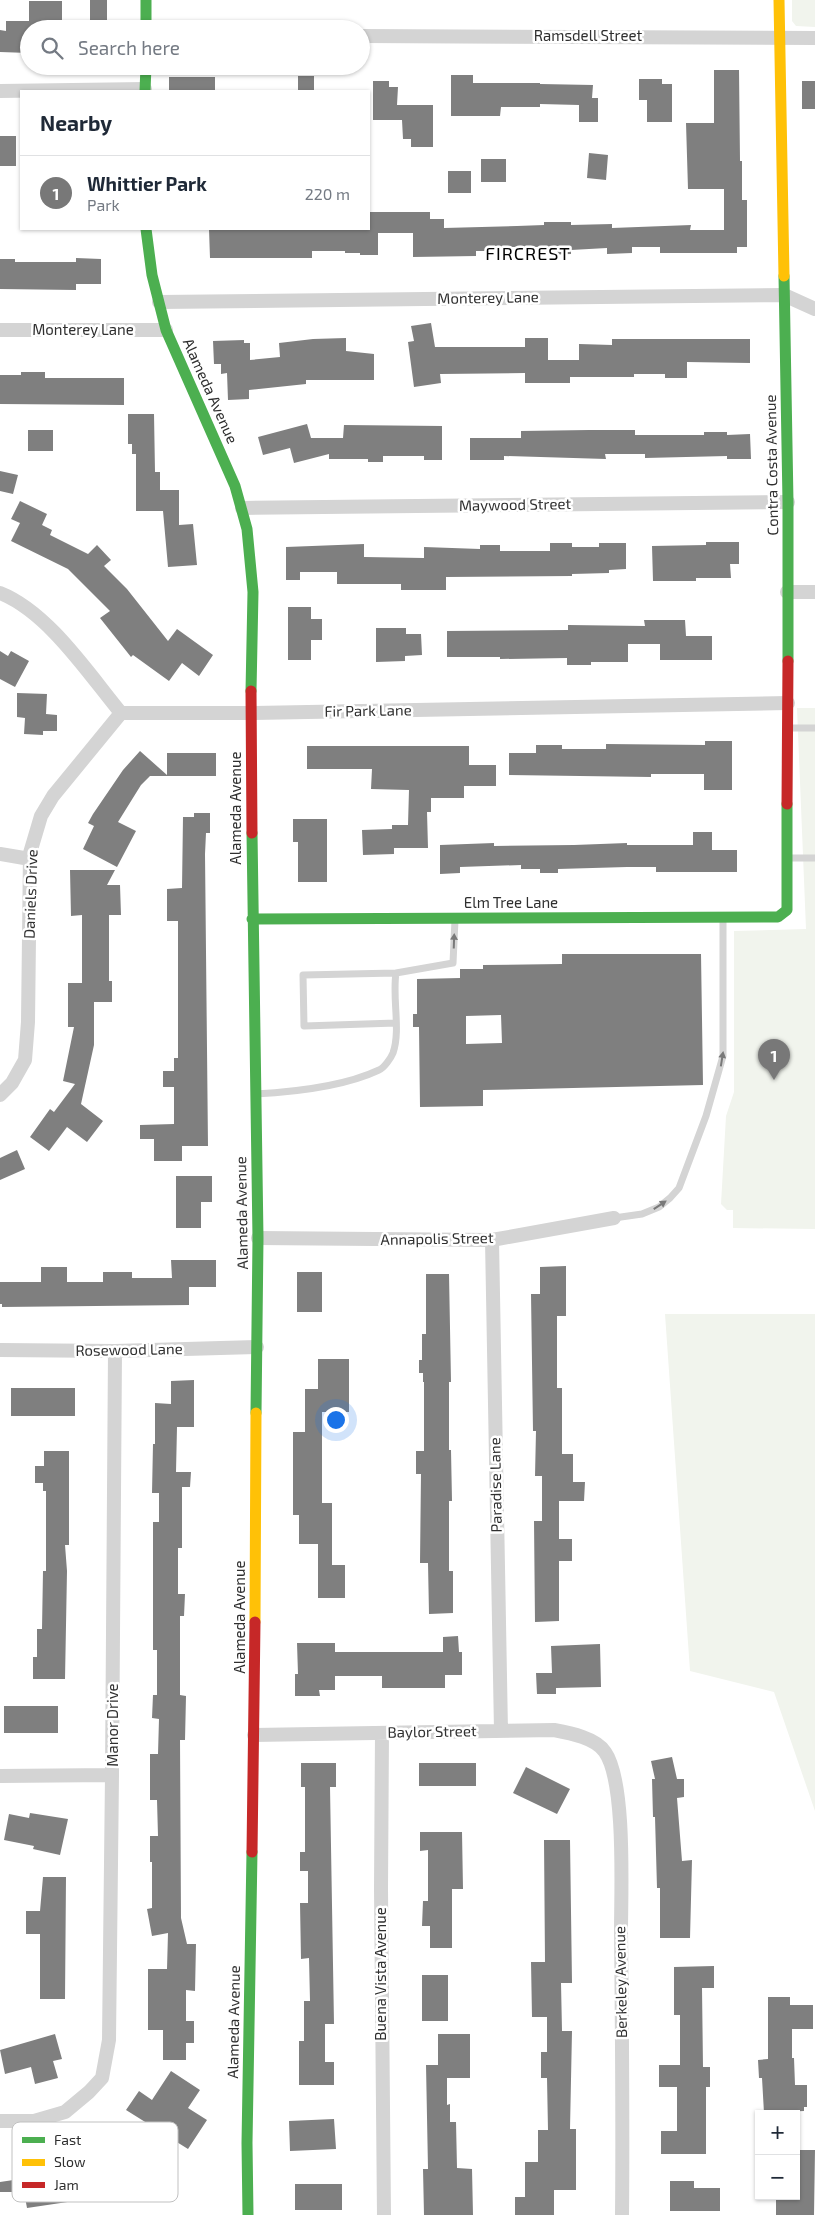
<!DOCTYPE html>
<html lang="en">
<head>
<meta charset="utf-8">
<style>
  :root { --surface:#fff; --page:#f2f2f3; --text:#1f2937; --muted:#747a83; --line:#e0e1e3; --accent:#787878 }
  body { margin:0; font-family:"Exo 2",sans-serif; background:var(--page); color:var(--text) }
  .controls { position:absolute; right:15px; bottom:15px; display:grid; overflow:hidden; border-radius:0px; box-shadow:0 1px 4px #0004 }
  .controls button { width:45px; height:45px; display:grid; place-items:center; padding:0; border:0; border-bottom:1px solid var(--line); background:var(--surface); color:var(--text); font:25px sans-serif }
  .you { position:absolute; left:335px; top:1419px; width:18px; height:18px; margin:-12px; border:4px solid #fff; border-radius:50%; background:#1a73e8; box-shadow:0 0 0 8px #1a73e833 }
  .badge { display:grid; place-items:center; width:32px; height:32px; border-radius:50%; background:var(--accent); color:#fff; font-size:16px; font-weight:700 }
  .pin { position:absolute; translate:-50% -41px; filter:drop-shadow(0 1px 2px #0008) }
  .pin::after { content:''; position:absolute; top:26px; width:18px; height:15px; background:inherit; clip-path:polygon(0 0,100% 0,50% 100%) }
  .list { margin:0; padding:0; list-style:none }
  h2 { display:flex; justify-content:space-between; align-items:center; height:65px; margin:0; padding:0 20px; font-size:21px }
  h2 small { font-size:16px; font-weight:400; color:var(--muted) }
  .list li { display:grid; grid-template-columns:32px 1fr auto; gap:15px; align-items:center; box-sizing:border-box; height:75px; padding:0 20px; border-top:1px solid var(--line) }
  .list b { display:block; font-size:19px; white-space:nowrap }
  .list p { margin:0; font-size:16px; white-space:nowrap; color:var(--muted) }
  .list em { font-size:16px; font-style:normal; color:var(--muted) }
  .icon { flex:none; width:28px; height:28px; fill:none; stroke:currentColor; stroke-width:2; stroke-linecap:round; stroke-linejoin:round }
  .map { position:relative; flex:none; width:815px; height:2215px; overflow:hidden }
  .search { position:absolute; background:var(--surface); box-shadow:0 1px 4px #0004; left:20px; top:20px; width:350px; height:55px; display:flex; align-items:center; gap:12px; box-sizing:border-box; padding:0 18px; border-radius:28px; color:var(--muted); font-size:19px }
  .panel { position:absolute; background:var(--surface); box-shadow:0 1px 4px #0004; left:20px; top:90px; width:350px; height:140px; border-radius:0px }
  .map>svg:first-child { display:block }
  .green { fill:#f1f4ed }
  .building { fill:#7f7f7f; fill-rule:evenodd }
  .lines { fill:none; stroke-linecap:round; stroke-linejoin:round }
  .lane { stroke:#d4d4d4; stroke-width:7 }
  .street { stroke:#d4d4d4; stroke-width:14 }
  .fast { stroke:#4caf50; stroke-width:11 }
  .slow { stroke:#ffc107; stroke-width:11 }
  .jam { stroke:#c62828; stroke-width:11 }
  .oneway { fill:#797979 }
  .labels { text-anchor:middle; stroke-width:5; stroke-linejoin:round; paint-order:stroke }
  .street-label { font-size:15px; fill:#2f2f2f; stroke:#fff }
  .quarter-label { font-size:18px; letter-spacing:1px; fill:#000; stroke:#fff }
  .key { fill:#fff; stroke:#c1c1c1; stroke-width:1 }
  .key-label { font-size:14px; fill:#2f2f2f }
</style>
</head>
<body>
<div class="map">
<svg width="815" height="2215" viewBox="0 0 815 2215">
  <rect width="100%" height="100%" fill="#fff"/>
  <path class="green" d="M792 0H815V27L796 26 792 21Z
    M797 708H815V1229L733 1228V1210H727L721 1204 726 1116 734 1092V931L806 929Z
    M665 1314H815V1811L774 1692 690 1671Z"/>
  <path class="building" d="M90 0H107V29H90Z
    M29 1H62V29H29Z
    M6 21H29V53L0 52V30L6 31Z
    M714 70H739L740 161H742V200H747V247H737V253H660V247H632V253L607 254V248L571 250V254L543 255V247H500V251H476V256L413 257V233H378V255H360V253H345V251H312V258H210L209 229H370V212H430V219H444V228L517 226 544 225V222H571V225L612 224V228L691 225 690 230H724V189H688L686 123H714Z
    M451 75H473V83H540V84L593 85 592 98H598V122H579V105L540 104V107H501L500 116H451Z
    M298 76H314V91H298Z
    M169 77H215V91H169Z
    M639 79H662V84H672V122H647V100H639Z
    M373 81H389V87H398L397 105H433V147H411V139H403L402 120H373Z
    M802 81H815V109H802Z
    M0 136H16V166H0Z
    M589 153 608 155 606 180 587 178Z
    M481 159H506V182H481Z
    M448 171H471V193H448Z
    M76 258 101 259V284H76V290L0 289V259H15V262H76Z
    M431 323 435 347H525V338H548V360H579V344L612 345V339H750V363L687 362V378H665V374H634V377H570V383H525V373L440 374 441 383 414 387 408 342 414 341 411 326Z
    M346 338V351L374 354V380H306V384L249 390V399L228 400 227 373 221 374V364H214L213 341 244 340V343H250V360L280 357 279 343 313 339Z
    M21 372H45V378H124V405L0 404V375H21Z
    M128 414H154L155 472H160V490H179V525L193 524 197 565 168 567 163 511H136V454H132V444H128Z
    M307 424 311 438H343L344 425 442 426V460H424V456H383V462H368V459H329V454L294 463 290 448 263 455 258 437Z
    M28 430H53V451H28Z
    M589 430H635V435H704V432H727V435L750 434 751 459H727V456L645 458V454H605L606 459 504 456V460H470V438H521V431Z
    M0 471 18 475 13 494 0 491Z
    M20 501 47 514 42 525 52 530 50 535 88 554 97 545 111 560 104 566 127 589 168 641 177 629 213 655 199 676 182 663 169 681 133 655 131 657 100 618 110 611 68 569 11 541 20 523 11 519Z
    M706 542H739V564H730L731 578H696V581H653L652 546 706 545Z
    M550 543H572V547H599V543H626V569L609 570V573L572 574V576L446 577V590H401V584H337V572H300V580H286V547L364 544V557L424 558V547L480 549V545H500V551H550Z
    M288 607H311V619H322V640H311V660H288Z
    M644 620H685L686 636H712V660H660V644H628V662H591V665H567V658L500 659V657H447V631L568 630V625L645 626Z
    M376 628H406V634H421L422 655 405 656V661L376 662Z
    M0 651 8 656 11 651 29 661 15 687 0 679Z
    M17 693 47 694 46 714 57 715V731H43V735L24 734 25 718 17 717Z
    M705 741H732V790H704V774H651V777L509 775V753H536V745H562V749H606V744L705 745Z
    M307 746H469V765H496V786H464V798H431V812H427L428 848H394V854L363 855 362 830 392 829V825H408L409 790 371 789 372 769H307Z
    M140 751 167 775V753H216V776H150L141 785 118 822 136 831 117 867 83 849 94 826 88 823 93 814 123 770Z
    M194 813H210V833H206L205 854 208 1146H182V1161H154V1139H140V1125L174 1124V1087H163V1071H174V1058H178V921H167V889L182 888 183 817H194Z
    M293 819H327V882H298V842H293Z
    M693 832H712V850H737V872H656V867H627L558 869V873H540V869H521V865L460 867V873L440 874V845L494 843V846L574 845 627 843V845H693Z
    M70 870H115L107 885H120L121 915H109V981H112V1002H94V1045L81 1104 103 1121 87 1142 67 1127 49 1151 30 1137 50 1109 54 1112 75 1084 63 1081 74 1027H68V983H82V915L71 916Z
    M562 954H701L703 1085 483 1090V1106L420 1107 419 1027H413V1014H417V979L460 978V969H483V965L562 964ZM501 1015 502 1043 466 1044V1016Z
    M17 1150 25 1169 0 1180V1158Z
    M176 1176H212V1202H201V1228H176Z
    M171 1260H216V1287H189V1305L2 1307V1304H0V1282H41V1267H67V1282H103V1272H132V1278H172Z
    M566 1266V1316H557V1388H562V1454H573V1482H585L584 1501H559V1539H572V1561H559V1621L535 1622 534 1521H542V1476H535L536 1431H533L531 1294H540V1267Z
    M297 1272H322V1312H297Z
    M426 1274H449L451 1382H449V1450H451L452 1501H449V1571H453V1613L429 1614 428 1563H420L421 1474H416V1451H424V1382H423V1373H419V1360H422V1334H426Z
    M318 1359H349V1412H322V1503H332V1565H345V1598H318V1544H299V1515H293V1432H305V1389H318Z
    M194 1380V1427H177L176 1472H191L190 1487H182V1548H178V1594H185L184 1616H180V1695L186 1696 185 1740H180L181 1918 187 1944H196L195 1991 186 1990V2021H194V2043H186V2060H163V2030H148V1969H167L168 1933 152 1936 147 1909 152 1908V1862H150V1836H158L157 1800H150V1754H158L159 1719 152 1718 153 1695H157V1650H153V1522H159V1493H152L153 1444H155V1403L171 1404V1381Z
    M11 1388H75V1416H11Z
    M44 1451H69V1545H65L67 1571 65 1679H33V1657H37V1629H42L43 1571H46V1491H43V1483H35V1466H44Z
    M458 1636 459 1652H462V1675H445V1688H382V1676H335V1690H319L320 1696H295V1674H298L297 1643H335V1652H443V1637Z
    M600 1644 601 1687 556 1688V1694H537L536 1673H552L551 1646Z
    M4 1706H58V1733H4Z
    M672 1757 677 1779H684V1797L677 1798 682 1861 692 1860 690 1938H660V1888H657L655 1817H653L652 1779H655L651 1761Z
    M301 1763H336V1787H330L334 2024H325V2062H334V2085H299V2041H304V2001H310L309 1958 301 1959 300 1903H308V1871H300V1852H305V1787H301Z
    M419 1763H476V1786H419Z
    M526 1767 570 1789 557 1814 513 1793Z
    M30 1813 68 1819 60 1855 33 1849 34 1846 4 1840 9 1814 29 1818Z
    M420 1832H462L463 1889H452V1948H430V1926H422L423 1901H428V1850L420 1851Z
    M544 1840H570L572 1983H561L562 2031H572L570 2129H576V2190H554V2215H515V2197H525V2162H538V2130H548L547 2078H541V2052H547V2017H532L531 1962H545Z
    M43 1877H66L65 1999H40V1934H26V1911H40Z
    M714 1966V1988H702L703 2067H710V2087H706V2154H661V2131H677V2087H659V2065H680V2015H674V1967Z
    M422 1975H448V2021H422Z
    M768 1997H790V2005H813V2029H792V2058H794L795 2085H807V2107H804V2111L764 2113 762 2078H759L758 2060 768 2059Z
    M55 2034 62 2059 53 2061 58 2078 35 2084 31 2067 5 2074 0 2050Z
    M438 2034H470V2078H447V2105L450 2104V2122H456L457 2168 472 2169 473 2215H424L423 2169H428L426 2065H438Z
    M171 2071 200 2090 188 2108 207 2120 188 2149 172 2139 127 2187 121 2181 110 2193 95 2180 110 2163 113 2166 150 2125 126 2110 139 2091 152 2100Z
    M334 2119 336 2149 290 2151 289 2121Z
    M796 2150H815L814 2215H776V2196H796Z
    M74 2152 81 2200 27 2208 24 2192H0V2182L54 2174 51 2155Z
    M670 2181H694V2188H720V2211H670Z
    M295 2184H342V2210H295Z"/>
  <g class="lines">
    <path class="lane" d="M788 728H815
      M789 858H815
      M396 973 303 975 304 1026 396 1023
      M255 1094C294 1092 343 1087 379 1070 384 1068 391 1058 393 1053 401 1030 392 998 396 973L453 963 455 920
      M614 1218 642 1214 659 1207 670 1198 679 1188 706 1116 723 1056V918"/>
    <path class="street" d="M361 36 815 38
      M0 91 145 89
      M159 302 784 295 815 309
      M0 330H166
      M242 508 788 502
      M787 592H815
      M0 593C48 612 88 673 121 713H251L788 703
      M0 854 30 859
      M0 1095 12 1083 25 1060 28 1022 30 853 41 816 53 796 121 713
      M258 1238 492 1240 614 1218
      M492 1240 501 1731
      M0 1350 115 1351 257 1347
      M382 1733 381 1889 384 2215
      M254 1735 554 1730C570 1733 596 1738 605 1752 626 1782 621 1892 621 1931 622 2026 623 2120 622 2215
      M0 1776 112 1775
      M0 2121H34L65 2112 89 2092 102 2078 109 2040 112 1775 115 1351"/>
    <path class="fast" d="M146 0V29
      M145 91 146 66
      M146 229 152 275 166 330 235 486 247 529 253 592 251 691
      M784 276 788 502V661
      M252 833 258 1238 256 1413
      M252 919 778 917 787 910V804
      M248 2215 247 2143 252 1852"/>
    <path class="slow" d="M779 0 784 276
      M255 1622 256 1413"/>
    <path class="jam" d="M251 691 252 833
      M787 804 788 661
      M252 1852 255 1622"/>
  </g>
  <defs><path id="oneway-solid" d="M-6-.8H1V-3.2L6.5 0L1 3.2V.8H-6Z" transform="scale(1.25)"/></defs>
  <g class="oneway">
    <use href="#oneway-solid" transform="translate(454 941) rotate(-88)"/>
    <use href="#oneway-solid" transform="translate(722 1059) rotate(-81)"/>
    <use href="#oneway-solid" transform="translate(660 1205) rotate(-33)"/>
  </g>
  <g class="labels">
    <g class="street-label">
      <text x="588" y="41">Ramsdell Street</text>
      <text transform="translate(488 298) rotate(-1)" y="5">Monterey Lane</text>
      <text x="83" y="335">Monterey Lane</text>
      <text transform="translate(210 391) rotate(66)" y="5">Alameda Avenue</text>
      <text transform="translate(772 465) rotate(-91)" y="5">Contra Costa Avenue</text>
      <text transform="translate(515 505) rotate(-1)" y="5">Maywood Street</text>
      <text transform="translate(368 711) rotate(-1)" y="5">Fir Park Lane</text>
      <text transform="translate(236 808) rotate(-90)" y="5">Alameda Avenue</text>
      <text transform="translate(31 894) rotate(-88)" y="5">Daniels Drive</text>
      <text x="511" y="908">Elm Tree Lane</text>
      <text transform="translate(242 1213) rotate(-91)" y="5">Alameda Avenue</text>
      <text transform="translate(437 1239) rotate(-1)" y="5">Annapolis Street</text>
      <text transform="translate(129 1350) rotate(-1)" y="5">Rosewood Lane</text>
      <text transform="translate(496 1485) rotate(-91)" y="5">Paradise Lane</text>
      <text transform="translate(240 1617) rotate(-90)" y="5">Alameda Avenue</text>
      <text transform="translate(113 1725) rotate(-90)" y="5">Manor Drive</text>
      <text transform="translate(432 1732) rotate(-1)" y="5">Baylor Street</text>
      <text transform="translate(381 1974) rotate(-90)" y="5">Buena Vista Avenue</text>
      <text transform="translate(621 1982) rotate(-91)" y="5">Berkeley Avenue</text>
      <text transform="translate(234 2022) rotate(-89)" y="5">Alameda Avenue</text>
    </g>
    <g class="quarter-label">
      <text x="528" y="260">FIRCREST</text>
    </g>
  </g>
  <rect x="12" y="2122" width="166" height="80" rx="8" class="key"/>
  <rect x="22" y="2137" width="23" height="6" fill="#4caf50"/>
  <rect x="22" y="2159" width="23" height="7" fill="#ffc107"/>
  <rect x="22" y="2182" width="23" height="6" fill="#c62828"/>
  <g class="key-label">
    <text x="54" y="2145">Fast</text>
    <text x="54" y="2167">Slow</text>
    <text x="54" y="2190">Jam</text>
  </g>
</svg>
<div class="controls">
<button>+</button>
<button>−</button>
</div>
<div class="you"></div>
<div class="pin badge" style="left:774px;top:1080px">1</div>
<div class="search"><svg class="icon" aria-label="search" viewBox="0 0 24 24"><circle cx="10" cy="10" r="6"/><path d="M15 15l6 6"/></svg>Search here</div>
<section class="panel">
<h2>Nearby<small></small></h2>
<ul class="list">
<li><span class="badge">1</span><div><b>Whittier Park</b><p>Park</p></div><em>220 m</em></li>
</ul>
</section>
</div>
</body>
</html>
